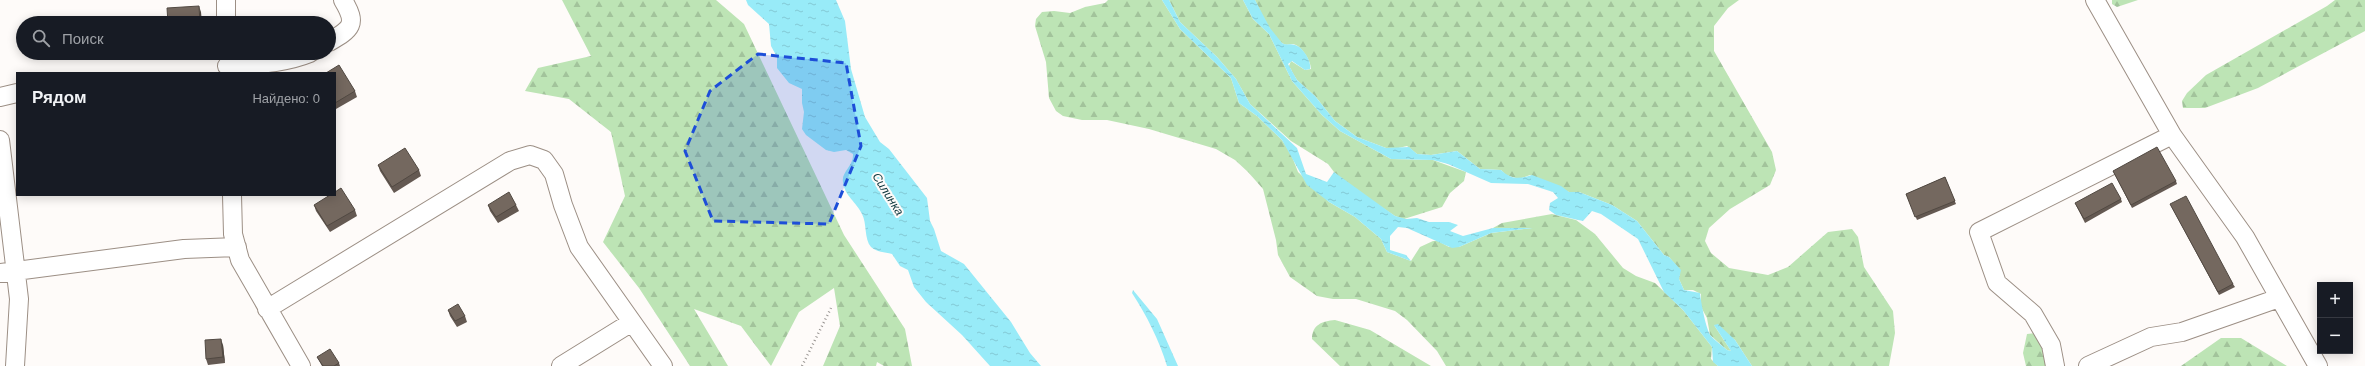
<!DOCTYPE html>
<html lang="ru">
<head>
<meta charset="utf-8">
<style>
  :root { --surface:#171b24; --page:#242831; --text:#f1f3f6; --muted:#9ea1a6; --line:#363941 }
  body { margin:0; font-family:Helvetica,sans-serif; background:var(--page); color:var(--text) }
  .controls { position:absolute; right:12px; bottom:12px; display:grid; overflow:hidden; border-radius:0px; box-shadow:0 2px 10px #0003 }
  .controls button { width:36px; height:36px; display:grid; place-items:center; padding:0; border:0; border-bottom:1px solid var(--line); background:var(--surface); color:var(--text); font:20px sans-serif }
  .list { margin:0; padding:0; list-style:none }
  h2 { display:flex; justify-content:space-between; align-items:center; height:52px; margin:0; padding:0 16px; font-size:17px }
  h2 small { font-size:13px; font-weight:400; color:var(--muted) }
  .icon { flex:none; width:22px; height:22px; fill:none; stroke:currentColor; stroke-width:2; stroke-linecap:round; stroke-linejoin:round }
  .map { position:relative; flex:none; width:2365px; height:366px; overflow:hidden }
  .search { position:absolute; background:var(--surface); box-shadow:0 2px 10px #0003; left:16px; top:16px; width:320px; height:44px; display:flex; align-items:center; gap:10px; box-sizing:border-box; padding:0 14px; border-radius:22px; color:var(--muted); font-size:15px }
  .panel { position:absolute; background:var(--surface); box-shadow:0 2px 10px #0003; left:16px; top:72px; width:320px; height:124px; border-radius:0px }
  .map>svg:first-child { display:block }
  .forest { fill:url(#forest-firs) }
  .water { fill:url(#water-ripples) }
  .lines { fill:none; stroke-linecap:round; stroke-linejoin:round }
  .minor-casing { stroke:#9c8f85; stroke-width:20 }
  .path { stroke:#999592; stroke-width:2.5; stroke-dasharray:1 3; stroke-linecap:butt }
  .minor { stroke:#fff; stroke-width:18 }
  .wall { fill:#645952 }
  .shaded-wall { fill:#514942 }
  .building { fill:#74685f; stroke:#514942 }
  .marked { fill:#1d4ed8; fill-opacity:0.2; stroke:#1d4ed8; stroke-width:3; stroke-dasharray:8 5; stroke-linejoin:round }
  .labels { text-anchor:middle; stroke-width:4; stroke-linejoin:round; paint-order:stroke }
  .water-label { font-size:12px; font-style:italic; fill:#0d363c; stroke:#fefbf9 }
</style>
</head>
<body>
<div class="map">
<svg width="2365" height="366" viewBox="0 0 2365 366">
  <defs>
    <pattern id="forest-firs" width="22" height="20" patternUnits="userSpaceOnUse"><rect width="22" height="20" fill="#bde4b5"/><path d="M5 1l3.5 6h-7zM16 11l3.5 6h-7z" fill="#a2c39b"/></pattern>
    <pattern id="water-ripples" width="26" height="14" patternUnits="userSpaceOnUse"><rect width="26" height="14" fill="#98ebf8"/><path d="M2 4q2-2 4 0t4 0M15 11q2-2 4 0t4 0" fill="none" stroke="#83c9d4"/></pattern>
  </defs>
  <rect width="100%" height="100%" fill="#fefbf9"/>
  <path class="forest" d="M562 0H716L744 24 844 235 905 329 912 366H884L877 362 876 366H823L840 326 834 288 799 312 771 366 741 326 694 309 728 366H690L639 288 603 242 625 196 611 132 569 99 525 91 538 68 591 56Z
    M1108 0H1162L1180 29 1231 78 1239 103 1257 116 1282 140 1291 154 1298 172 1329 202 1355 217 1381 239 1387 252 1411 261 1420 247 1433 241H1438L1449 247H1459L1491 233 1532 228H1493L1502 223 1552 214 1576 220 1595 234 1623 268 1636 276 1655 283 1683 310 1712 347 1711 359 1718 366H1446L1437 351 1407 320 1395 311 1356 299H1333L1317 296 1290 277 1278 255 1276 240 1263 189 1248 172 1235 160 1216 149 1149 129 1107 120H1082L1063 116 1056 111 1049 98 1046 62 1035 26 1036 19 1042 12 1054 11 1070 13 1085 7 1105 3Z
    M1169 0H1243L1253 19 1269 34 1292 81 1322 115 1340 131 1391 159 1433 160 1466 172 1464 181 1450 193 1442 207 1404 219 1395 216 1348 185 1334 172 1328 164 1291 141 1250 104 1236 79 1217 57 1180 22Z
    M1255 0H1739L1728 8 1714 26V51L1772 152 1776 170 1770 185 1730 209 1709 228 1705 241 1711 253 1729 268 1768 275 1788 267 1828 232 1852 229 1858 237 1864 267 1893 311 1895 333 1889 366H1752L1735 340 1714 325 1731 351 1727 350 1710 335 1707 318 1701 307V294L1693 290H1684L1679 279 1680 270 1669 257 1664 255 1637 221 1612 205 1579 192H1569L1530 175 1519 179 1506 175 1501 170 1480 169 1457 151 1431 155 1417 154 1407 146 1394 149 1386 148 1357 137 1335 121 1315 96 1297 80 1289 66 1291 61 1305 70 1311 69C1311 61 1302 46 1293 44 1289 44 1286 46 1282 43 1269 32 1262 14 1255 0Z
    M2112 0H2138L2117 7 2112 4Z
    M2335 0H2365V31L2258 88 2205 108H2183L2182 101 2187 93 2206 75 2327 6Z
    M1335 320 1370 330 1431 366H1340L1312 339C1312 325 1322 321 1335 320Z
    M2035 333 2053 366H2026L2023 353 2027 334Z
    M2221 338H2241L2287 366H2181Z"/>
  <path class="water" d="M746 0H836L845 21 851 69 865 117 880 142 889 149 927 198 930 221 934 229 941 251 964 264 1011 322 1030 353 1041 366H990L962 335 926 302 914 287 908 270 900 266 892 254C884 252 877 252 871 247 864 239 867 223 862 214 857 203 844 195 843 182 841 172 854 166 853 154L846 150 834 152 826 150 806 135 802 129 804 112 802 103V89L789 83 777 68V57L771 46 769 24 748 5Z
    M1162 0H1169L1180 22 1217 57 1236 79 1250 104 1297 148 1306 174 1327 182 1334 172 1395 216 1406 219 1417 218 1429 222H1449L1458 225 1450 231 1463 236 1493 228H1533L1491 233 1459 247 1452 248 1407 228 1398 227 1390 236V250L1406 255 1411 261 1387 252 1381 239 1355 217 1329 202 1307 185 1282 140 1257 116 1239 103 1231 78 1180 29Z
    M1243 0H1255L1270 28 1282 43C1287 46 1290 43 1295 45 1303 47 1312 62 1310 69L1305 70 1292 61 1288 64 1297 80 1315 96 1335 121 1357 137 1386 148 1409 147 1417 154 1431 155 1457 151 1480 169 1501 170C1512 180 1519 179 1532 175L1561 186 1569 192H1579L1612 205 1637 221 1664 255 1669 257 1681 270 1679 279 1684 290 1700 293C1701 302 1706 330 1711 336 1715 341 1722 345 1727 350L1731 351 1714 325 1718 324 1735 340 1752 366H1718L1713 362 1712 347 1683 310 1664 292 1638 239 1601 214 1592 211 1583 221 1556 215 1549 210 1550 203 1558 198 1553 192 1528 184 1491 183 1448 164 1433 160 1391 159 1340 131 1322 115 1292 81 1269 34 1253 19Z
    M1133 290 1157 319 1178 366H1167C1159 340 1147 316 1132 293Z"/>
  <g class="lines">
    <g class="minor-casing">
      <path id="minor" d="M226 0V23
        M2095 0 2172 135 2245 237 2318 366
        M329 42C351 29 358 25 343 0
        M227 66C255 64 283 64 310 53
        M0 97 17 93
        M0 140 19 299 15 366
        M232 195 233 234 240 260 301 366
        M0 273 184 249 237 247
        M267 309 510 161 530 155 544 160 554 174 563 205 579 247 663 366
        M561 366 632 322
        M2055 366 2051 345 2033 314 1997 283 1979 232 2172 135
        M2088 366 2151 337 2182 332 2279 298"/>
    </g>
    <path class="path" d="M802 366 831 308"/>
    <use href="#minor" class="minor"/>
  </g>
  <path class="wall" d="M335 73 355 91 357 97 336 109 335 108Z
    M378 165 419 170 421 176 394 193 380 171Z
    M2113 171 2176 181 2177 184 2132 208Z
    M1945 177 1956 204 1917 220 1906 194Z
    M2121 199 2122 202 2085 223 2075 203Z
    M2170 204 2233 284 2235 287 2219 295Z
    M314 205 355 210 357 216 330 232 316 211Z
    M488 205H516L519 211 498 223 490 211Z
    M448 310 465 316 467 322 457 327 450 316Z
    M223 345 225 363 208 365 206 359Z
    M317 357 339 363 340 366H322Z"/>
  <path class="shaded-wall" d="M199 6 201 12 202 23H200Z
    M221 339 223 345 225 363 223 357Z"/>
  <path class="building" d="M199 6 200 23H168L167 8Z
    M339 65 355 91 335 103V73H326Z
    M2157 147 2176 181 2131 205 2113 171Z
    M405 148 419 170 392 187 378 165Z
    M1945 177 1955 201 1915 217 1906 194Z
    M2112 183 2121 199 2084 219 2075 203Z
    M341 188 355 210 327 226 314 205 330 195H335V192Z
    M509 192 516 205 496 217 488 205Z
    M2186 196 2233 284 2218 292 2170 204Z
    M458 304 465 316 455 321 448 310Z
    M221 339 223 357 206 359 205 340Z
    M330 349 339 363 334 366H323L317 357Z"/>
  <path class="marked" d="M758 54 846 63 861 146 829 224 713 221 685 151 710 91Z"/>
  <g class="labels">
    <g class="water-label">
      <text transform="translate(888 194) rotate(58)" y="4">Силинка</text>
    </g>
  </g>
</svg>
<div class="controls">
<button>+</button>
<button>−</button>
</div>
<div class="search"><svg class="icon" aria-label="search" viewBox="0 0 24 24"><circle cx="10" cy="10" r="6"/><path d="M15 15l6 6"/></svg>Поиск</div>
<section class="panel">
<h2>Рядом<small>Найдено: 0</small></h2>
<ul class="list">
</ul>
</section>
</div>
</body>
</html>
